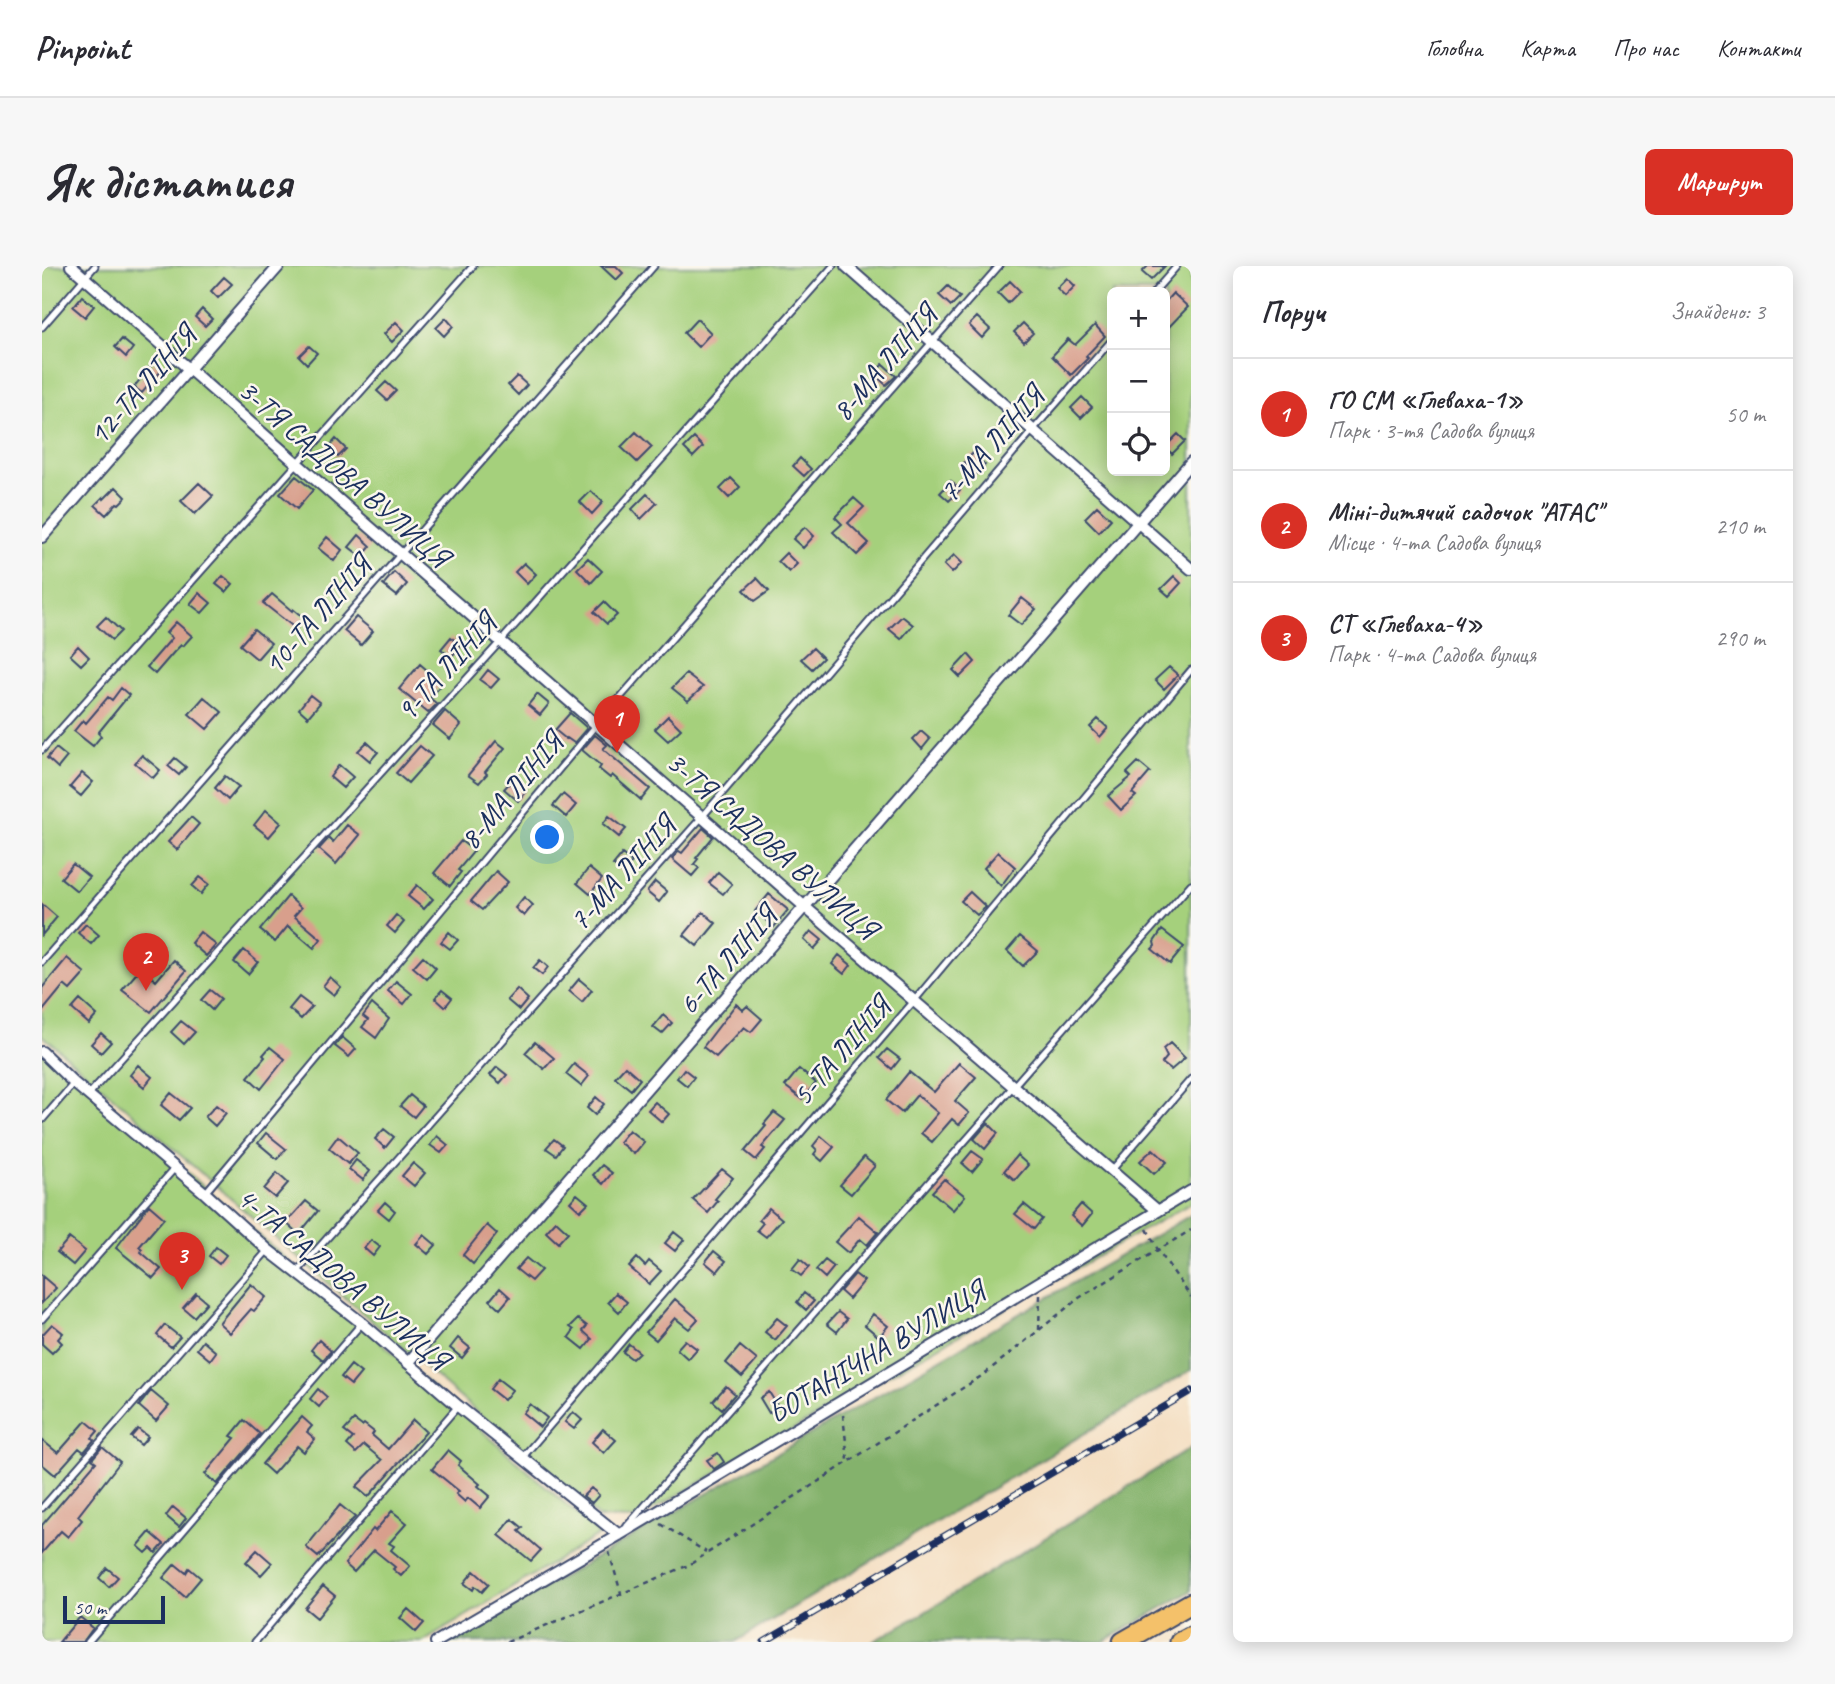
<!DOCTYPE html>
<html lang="uk">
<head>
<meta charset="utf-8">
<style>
  :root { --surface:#fff; --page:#f7f7f7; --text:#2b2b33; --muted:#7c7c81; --line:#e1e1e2; --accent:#d93025 }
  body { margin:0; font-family:Caveat,sans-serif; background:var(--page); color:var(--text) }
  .controls { position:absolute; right:21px; top:21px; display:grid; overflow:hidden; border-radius:10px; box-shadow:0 4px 18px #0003 }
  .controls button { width:63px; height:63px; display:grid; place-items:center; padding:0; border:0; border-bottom:2px solid var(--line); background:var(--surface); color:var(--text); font:35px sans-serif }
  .scale { position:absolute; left:21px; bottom:18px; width:102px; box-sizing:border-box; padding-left:7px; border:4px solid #1b2f5e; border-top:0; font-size:19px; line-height:24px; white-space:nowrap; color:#1b2f5e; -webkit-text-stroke:5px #fbf7ec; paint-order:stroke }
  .you { position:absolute; left:506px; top:572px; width:24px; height:24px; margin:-18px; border:5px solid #fff; border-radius:50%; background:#1a73e8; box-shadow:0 0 0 10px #1a73e833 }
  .badge { display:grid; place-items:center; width:46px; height:46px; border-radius:50%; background:var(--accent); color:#fff; font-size:23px; font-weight:700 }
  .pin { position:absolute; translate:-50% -58px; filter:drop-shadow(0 2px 4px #0008) }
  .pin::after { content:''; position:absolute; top:37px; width:24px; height:21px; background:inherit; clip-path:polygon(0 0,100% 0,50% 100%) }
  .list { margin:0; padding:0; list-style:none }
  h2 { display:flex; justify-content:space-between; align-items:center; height:91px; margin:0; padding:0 28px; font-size:30px }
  h2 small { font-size:23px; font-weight:400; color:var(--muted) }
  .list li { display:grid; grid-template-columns:46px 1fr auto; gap:21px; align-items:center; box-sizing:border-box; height:112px; padding:0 28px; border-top:2px solid var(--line) }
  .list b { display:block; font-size:26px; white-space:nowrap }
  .list p { margin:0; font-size:23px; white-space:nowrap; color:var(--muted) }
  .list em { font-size:23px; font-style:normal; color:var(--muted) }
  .icon { flex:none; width:38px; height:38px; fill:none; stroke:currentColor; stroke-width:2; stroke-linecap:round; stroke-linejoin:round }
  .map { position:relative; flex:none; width:1149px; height:1376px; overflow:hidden; border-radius:10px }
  header { display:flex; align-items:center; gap:42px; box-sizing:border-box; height:98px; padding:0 35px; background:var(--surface); border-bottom:2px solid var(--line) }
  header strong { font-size:33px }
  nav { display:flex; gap:38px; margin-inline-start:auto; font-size:24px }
  .intro { display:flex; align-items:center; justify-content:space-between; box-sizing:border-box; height:168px; padding:0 42px }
  h1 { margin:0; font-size:49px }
  .button { padding:18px 32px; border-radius:10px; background:var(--accent); color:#fff; font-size:24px; font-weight:700 }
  main { display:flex; gap:42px; padding:0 42px }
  aside { flex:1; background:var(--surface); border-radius:10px; box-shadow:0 4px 18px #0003 }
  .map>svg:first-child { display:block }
  .green { fill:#a5d07c; stroke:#60806d; stroke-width:2; fill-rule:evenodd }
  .forest { fill:#84b26c; stroke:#507065; stroke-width:2 }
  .building { fill:#d89f8c }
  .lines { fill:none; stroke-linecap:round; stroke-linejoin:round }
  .service-casing { stroke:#3c496d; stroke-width:9 }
  .minor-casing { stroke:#3c496d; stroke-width:14 }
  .trunk-casing { stroke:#3c496d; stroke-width:23 }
  .path { stroke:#3c496d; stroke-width:2.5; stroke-dasharray:5 5; stroke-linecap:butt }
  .service { stroke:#fff; stroke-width:5 }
  .minor { stroke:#fff; stroke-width:10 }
  .trunk { stroke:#f4c16a; stroke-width:19 }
  .rail-casing { stroke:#1b2f5e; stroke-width:7 }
  .rail { stroke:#fbf7ec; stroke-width:4.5; stroke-dasharray:13; stroke-linecap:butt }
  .labels { text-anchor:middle; stroke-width:5; stroke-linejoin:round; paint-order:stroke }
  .street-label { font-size:30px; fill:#1b2f5e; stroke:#fbf7ec }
</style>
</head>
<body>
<header>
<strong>Pinpoint</strong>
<nav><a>Головна</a><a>Карта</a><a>Про нас</a><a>Контакти</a></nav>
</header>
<div class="intro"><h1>Як дістатися</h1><a class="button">Маршрут</a></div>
<main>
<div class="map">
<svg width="1149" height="1376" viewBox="0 0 1149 1376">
  <rect width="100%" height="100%" fill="#fbf7ec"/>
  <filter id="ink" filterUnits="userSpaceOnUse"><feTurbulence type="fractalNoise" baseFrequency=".0143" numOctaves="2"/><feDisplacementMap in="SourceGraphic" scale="14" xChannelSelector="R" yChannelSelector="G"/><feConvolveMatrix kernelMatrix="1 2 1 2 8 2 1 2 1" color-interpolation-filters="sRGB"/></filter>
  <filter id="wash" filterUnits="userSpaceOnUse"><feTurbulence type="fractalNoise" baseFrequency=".00686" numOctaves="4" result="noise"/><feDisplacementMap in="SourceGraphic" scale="28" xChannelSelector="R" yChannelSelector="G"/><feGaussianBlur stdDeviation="1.57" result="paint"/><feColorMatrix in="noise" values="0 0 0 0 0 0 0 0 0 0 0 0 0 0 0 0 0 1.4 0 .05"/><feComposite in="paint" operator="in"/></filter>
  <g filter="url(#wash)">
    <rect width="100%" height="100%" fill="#f4dfc3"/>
    <path class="green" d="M0 0H1149V937L594 1253 557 1252 0 769ZM1070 26H1123V205H1070Z
      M0 779 558 1268 381 1376H0Z"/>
    <path class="forest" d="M1149 949V1104L693 1376H407Z
      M1149 1182V1325L1061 1376H830L883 1346Z"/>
    <g id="blocks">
      <path class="building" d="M559 0H574L581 7 574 14Z
        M1106 0H1123L1109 14 1100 6Z
        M182 11 190 18 176 32 169 25Z
        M1025 12 1033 20 1023 30 1015 22Z
        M968 15 978 25 966 37 956 27Z
        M906 20 918 31 909 40 897 29Z
        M1131 27 1146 41 1123 65V36Z
        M40 30 52 40 43 51 31 41Z
        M160 43 170 53 163 60 153 51Z
        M935 51 948 63 940 72 927 59Z
        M404 52 411 60 402 70 394 62Z
        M655 53 669 67 656 81 642 67Z
        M354 56 362 64 350 76 342 68Z
        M981 57 991 67 982 76 972 66Z
        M1053 59 1063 70 1044 90 1046 92 1029 109 1010 90 1026 73 1033 79Z
        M80 73 91 82 84 91 73 81Z
        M267 80 275 87 265 98 257 90Z
        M112 96 121 103 100 127 92 121Z
        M841 98 854 110 844 119 832 108Z
        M475 110 485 119 476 129 466 119Z
        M344 116 354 125 345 134 335 125Z
        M1040 131 1050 141 1039 152 1029 142Z
        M594 166 610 181 595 196 579 181Z
        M1136 168 1143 175 1130 188 1123 181Z
        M652 172 661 181 651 191 642 182Z
        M294 173 304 183 296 191 287 181Z
        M931 187 943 199 933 208 922 197Z
        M758 192 769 203 762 210 751 200Z
        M254 210 271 224 255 243 238 228Z
        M689 212 698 221 687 232 678 223Z
        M909 215 918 224 907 235 898 227Z
        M157 217 171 230 153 248 139 235Z
        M74 221 84 231 77 238 75 237 64 249 53 239 61 231 62 233Z
        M549 225 561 236 550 248 538 236Z
        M605 228 615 237 599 253 590 243Z
        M812 232 822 241 806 257 827 277 815 289 791 266 800 258 793 251Z
        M1055 240 1069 253 1057 266 1043 252Z
        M763 261 772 270 761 282 751 273Z
        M317 269 329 280 320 291 307 281Z
        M285 271 300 284 292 295 276 282Z
        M744 287 755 298 747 306 736 295Z
        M912 289 920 297 910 307 902 299Z
        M546 292 560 305 549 317 535 303Z
        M482 297 494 308 485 318 473 306Z
        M352 306 365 318 355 330 341 319Z
        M181 310 191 318 184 326 174 318Z
        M1132 310 1139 317 1127 330 1119 323Z
        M715 312 727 325 713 335 702 324Z
        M157 327 169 337 160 347 148 338Z
        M230 328 250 345 251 343 263 353 254 363 221 337Z
        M980 332 994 343 979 359 966 349Z
        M562 336 575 349 565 358 552 346Z
        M860 350 871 359 859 373 847 363Z
        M64 351 79 365 70 374 55 360Z
        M314 351 331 365 319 379 302 365Z
        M134 356 150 370 141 380 139 379 132 386 113 408 105 401 130 372 124 367Z
        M212 363 229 377 215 393 198 379Z
        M409 371 419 380 409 391 399 383Z
        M36 380 47 391 39 399 28 389Z
        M771 382 781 392 770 403 759 393Z
        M926 388 933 396 918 411 911 404Z
        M378 398 400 417 388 432 395 438 386 447 357 423Z
        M1127 401 1136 409 1122 423 1113 414Z
        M446 404 457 413 449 422 438 414Z
        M644 408 661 421 646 435 630 422Z
        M79 422 87 429 56 467 59 470 51 480 32 465 41 454 44 457 66 431 70 434Z
        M495 428 507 438 498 449 486 439Z
        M268 429 278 437 266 451 257 443Z
        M162 431 180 446 165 463 147 448Z
        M403 445 419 459 408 473 391 459Z
        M528 447 545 462 532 477 525 472 524 473 513 464Z
        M626 450 639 463 626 475 613 463Z
        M1056 453 1066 462 1058 471 1048 461Z
        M879 465 888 473 880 483 871 473Z
        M553 469 565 479 561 483 608 523 599 534 570 509 568 512 557 503 559 500 540 484Z
        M454 475 463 482 443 506 445 508 437 517 426 509Z
        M325 476 336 486 328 495 316 485Z
        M378 480 390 490 366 517 354 507Z
        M14 482 25 491 16 502 5 492Z
        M100 489 118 504 111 512 93 497Z
        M133 492 144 501 137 509 126 500Z
        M1096 496 1108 506 1090 527 1094 530 1079 544 1066 530 1089 511 1085 507Z
        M297 499 311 511 301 522 288 511Z
        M40 507 51 516 39 530 28 521Z
        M183 510 197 521 186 534 173 522Z
        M470 514 484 525 476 535 462 523Z
        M521 528 534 539 524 551 511 540Z
        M448 540 457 546 448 557 440 550Z
        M224 544 239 557 227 571 212 559Z
        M567 550 584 563 577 571 561 558Z
        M149 551 157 558 135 584 126 576Z
        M305 559 318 569 294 598 277 583 287 572 291 576Z
        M661 562 671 571 654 592 656 593 652 598 657 602 650 610 630 593 637 585 640 587Z
        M419 575 432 585 416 604 419 606 408 620 392 607Z
        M956 586 973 601 959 620 942 602Z
        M580 588 590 596 581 607 571 599Z
        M31 598 47 611 35 625 19 612Z
        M547 602 560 613 548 628 535 617Z
        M454 605 466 616 440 644 429 635Z
        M676 606 690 618 681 628 667 617Z
        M158 611 167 618 159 628 150 620Z
        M613 616 625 626 617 636 605 626Z
        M375 619 391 633 382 643 366 630Z
        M928 626 944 641 935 649 919 635Z
        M727 628 746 644 732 661 713 645Z
        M246 630 259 642 252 650 279 673 272 682 246 660 233 676 218 664Z
        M482 631 491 639 482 650 473 642Z
        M0 638 15 651 0 669Z
        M661 646 674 657 655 680 642 669Z
        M354 649 362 656 353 667 345 660Z
        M44 658 57 669 49 678 36 667Z
        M1120 664 1142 681 1128 698 1110 683 1113 680 1112 676Z
        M769 665 780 674 772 683 762 674Z
        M158 666 174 679 164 690 149 677Z
        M407 666 416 674 408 683 399 676Z
        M978 670 996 685 981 700 965 685Z
        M202 684 216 696 206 708 192 696Z
        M797 689 809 699 802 708 790 698Z
        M381 690 394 702 385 713 371 701Z
        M25 692 43 707 28 724 22 719 0 746V722Z
        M132 694 144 705 109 746 80 724 99 702 114 715Z
        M498 694 506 701 500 709 491 702Z
        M288 711 299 721 292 729 281 720Z
        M537 713 550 724 540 736 527 725Z
        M354 715 370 728 362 738 346 725Z
        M475 723 486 733 477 744 465 734Z
        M168 724 179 733 170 744 159 734Z
        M400 724 410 732 403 741 393 732Z
        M257 731 270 741 259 753 247 743Z
        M38 734 55 749 47 758 30 743Z
        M330 738 347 753 334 772 320 761 326 754 321 750Z
        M694 738 701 744 705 740 720 753 709 766 702 761 674 791 661 781Z
        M621 749 630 757 620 768 611 761Z
        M139 755 153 766 142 778 129 766Z
        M59 767 69 776 59 787 49 778Z
        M300 771 314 783 307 791 293 780Z
        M493 776 512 792 502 803 483 787Z
        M1128 777 1143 792 1129 804 1120 797 1125 791 1121 783Z
        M228 781 243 793 219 823 206 811 223 791 221 789Z
        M845 783 858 793 850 803 837 792Z
        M917 797 934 811 913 835 927 847 917 859 910 853 890 876 879 867 896 847 875 829 860 847 844 834 867 806 892 826Z
        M532 798 547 810 539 820 524 808Z
        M96 799 110 811 102 821 88 809Z
        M583 800 598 813 589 824 573 811Z
        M455 801 465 809 458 817 448 809Z
        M642 803 652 811 645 820 635 812Z
        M757 803 774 817 760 833 743 820Z
        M129 827 148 842 137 854 119 839Z
        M368 829 381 840 372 851 358 840Z
        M554 831 562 838 553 849 545 842Z
        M613 836 627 848 620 856 606 844Z
        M174 839 184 847 173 860 163 851Z
        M732 846 743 854 720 881 723 883 714 894 703 885 724 860 722 858Z
        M946 857 956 867 943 883 932 873Z
        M342 863 352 871 343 882 333 873Z
        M587 864 602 876 592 888 577 876Z
        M224 867 244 883 235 893 216 877Z
        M296 870 316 887 306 898 287 882Z
        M395 870 406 879 399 887 388 879Z
        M779 870 792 881 780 895 772 888 775 884 771 880Z
        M512 873 521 880 514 889 504 882Z
        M1111 883 1125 896 1112 908 1098 895Z
        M930 885 941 893 930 906 920 897Z
        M975 889 986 899 973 914 962 905Z
        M822 891 833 900 809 928 798 919Z
        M314 894 328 905 321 914 307 903Z
        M371 897 383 907 372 920 360 910Z
        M560 899 570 907 561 918 551 909Z
        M680 903 691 912 673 933 676 935 666 947 651 934Z
        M235 907 246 917 233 932 222 923Z
        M902 913 923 930 911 944 890 926Z
        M535 928 546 937 538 945 528 936Z
        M264 935 276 945 257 968 244 957Z
        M343 936 353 945 347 953 336 944Z
        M982 938 1000 953 992 963 973 948Z
        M1039 938 1050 948 1040 960 1029 950Z
        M107 939 122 952 97 981 100 984 99 986 119 1003 111 1012 74 982Z
        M727 942 740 953 724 971 715 964 721 957 717 954Z
        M817 950 836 966 825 979 818 973 806 987 793 976Z
        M514 955 526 966 516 977 504 966Z
        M445 959 455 968 431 998 421 989Z
        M632 966 642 974 633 985 623 977Z
        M382 969 394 979 386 988 374 978Z
        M27 972 43 985 31 999 15 986Z
        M329 974 338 981 331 990 322 982Z
        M174 981 184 989 177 998 167 990Z
        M672 985 684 995 675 1006 663 996Z
        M484 992 499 1004 489 1015 474 1003Z
        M595 992 603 1000 607 995 619 1005 607 1018 587 1001Z
        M758 993 767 1001 759 1010 750 1003Z
        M783 994 792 1001 783 1012 774 1004Z
        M813 1008 822 1015 807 1033 798 1025Z
        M0 1010 14 1022 0 1037Z
        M209 1018 224 1031 212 1045 209 1043 188 1067 177 1057Z
        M458 1022 468 1031 458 1043 448 1034Z
        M154 1027 165 1036 152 1051 141 1042Z
        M574 1027 585 1036 577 1046 566 1036Z
        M762 1027 772 1035 764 1044 755 1036Z
        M633 1033 656 1053 647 1063 633 1052 614 1074 604 1066Z
        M796 1046 805 1053 795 1066 785 1058Z
        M831 1048 846 1060 837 1071 823 1059Z
        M735 1052 745 1060 733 1074 723 1066Z
        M536 1053 545 1060 541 1065 550 1073 542 1083 527 1071 532 1064 528 1061Z
        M10 1058 21 1067 16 1073 20 1077 10 1087 0 1078V1069Z
        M123 1059 138 1071 129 1081 115 1069Z
        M416 1072 428 1082 420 1092 408 1082Z
        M277 1074 289 1085 281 1094 269 1084Z
        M643 1074 655 1083 646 1093 635 1083Z
        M161 1075 174 1086 168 1094 155 1083Z
        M587 1078 597 1086 590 1093 581 1086Z
        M698 1080 715 1094 700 1111 684 1097Z
        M309 1099 319 1107 309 1119 299 1111Z
        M456 1113 470 1124 462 1134 448 1123Z
        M684 1120 693 1128 680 1143 671 1135Z
        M276 1123 285 1131 277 1141 268 1133Z
        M109 1125 127 1140 114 1155 97 1140Z
        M727 1126 737 1142 727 1147 718 1132Z
        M488 1138 505 1152 498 1161 481 1147Z
        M531 1146 540 1154 532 1163 523 1156Z
        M260 1151 270 1160 265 1166 273 1173 262 1186 255 1180 231 1208 220 1198Z
        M202 1154 218 1168 175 1218 163 1208 193 1172 189 1170Z
        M312 1154 320 1160 322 1158 332 1166 330 1169 346 1183 371 1154 384 1166 326 1231 314 1221 340 1194 322 1179 314 1187 305 1179 311 1172 302 1165Z
        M44 1155 56 1165 50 1172 52 1174 42 1186 37 1182 13 1209 0 1198V1174L16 1187Z
        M96 1163 106 1171 99 1179 89 1171Z
        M561 1163 574 1174 562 1187 550 1176Z
        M60 1181 78 1196 36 1250 40 1254 26 1271 19 1265 0 1287V1259L54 1196 50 1193Z
        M406 1184 419 1195 416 1199 438 1218 436 1220 448 1230 438 1242 426 1232 423 1236 414 1228 417 1225 390 1203Z
        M676 1187 682 1196 672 1203 665 1194Z
        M549 1222 557 1229 550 1237 541 1230Z
        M298 1239 313 1251 276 1291 264 1281Z
        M131 1241 144 1252 137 1261 124 1250Z
        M350 1245 365 1257 347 1277 352 1280 349 1284 368 1300 359 1310 351 1303 353 1301 332 1284 312 1306 303 1298 331 1263 333 1265Z
        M470 1253 481 1262 477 1265 499 1284 489 1295 457 1269Z
        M108 1266 122 1278 114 1287 109 1282 104 1287 96 1280Z
        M215 1284 230 1297 219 1309 204 1296Z
        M133 1298 144 1307 147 1302 159 1312 143 1331 121 1312Z
        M65 1302 76 1311 67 1321 57 1312Z
        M432 1305 447 1318 440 1326 433 1320 431 1324 422 1317Z
        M281 1320 293 1330 275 1352 263 1342Z
        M366 1343 382 1357 374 1366 358 1352Z
        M38 1351 51 1362 41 1376H17Z"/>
    </g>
  </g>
  <g filter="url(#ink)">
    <use href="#blocks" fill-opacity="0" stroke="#3c496d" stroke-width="2"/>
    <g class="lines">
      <g class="service-casing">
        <path id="service" d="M1112 26 1135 0
          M0 61 53 0
          M0 484 431 0
          M0 696 612 0
          M47 828 459 375 791 0
          M0 854 32 817
          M1069 905 1149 813
          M163 927 555 458 957 0
          M255 1006 660 551 991 164 1070 74
          M0 1053 132 903
          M480 1192 872 735 1149 404
          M0 1242 226 984
          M585 1260 1149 618
          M46 1376 320 1057
          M213 1376 416 1140"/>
      </g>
      <g class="minor-casing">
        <path id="minor" d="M29 0 763 641 1116 945
          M804 0 1149 303
          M0 271 237 0
          M0 786 32 817 163 927 226 984 320 1057 416 1140 577 1269
          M366 1097 1149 196
          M394 1376 577 1269 1149 925"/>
      </g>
      <g class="trunk-casing">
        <path id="trunk" d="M1081 1376 1149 1337
          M1138 1376 1149 1370"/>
      </g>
      <path class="path" d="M1105 963 1116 984 1149 1031
        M997 1064 998 1029
        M801 1149 806 1194
        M619 1258 664 1286
        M567 1286 579 1327
        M465 1376 647 1299 941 1109 1037 1032 1149 964"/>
      <use href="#service" class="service"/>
      <use href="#minor" class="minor"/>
      <use href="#trunk" class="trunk"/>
      <g class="rail-casing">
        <path id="rail" d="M722 1376 1149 1125"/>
      </g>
      <use href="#rail" class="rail"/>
    </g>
  </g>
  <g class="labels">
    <g class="street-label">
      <text transform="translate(842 97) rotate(-49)" y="10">8-МА ЛІНІЯ</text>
      <text transform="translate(100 119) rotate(-49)" y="10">12-ТА ЛІНІЯ</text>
      <text transform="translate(949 178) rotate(-49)" y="10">7-МА ЛІНІЯ</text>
      <text transform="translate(302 207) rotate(41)" y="10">3-ТЯ САДОВА ВУЛИЦЯ</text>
      <text transform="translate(275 349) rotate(-49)" y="10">10-ТА ЛІНІЯ</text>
      <text transform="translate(404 401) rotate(-48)" y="10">9-ТА ЛІНІЯ</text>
      <text transform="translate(469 525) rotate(-50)" y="10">8-МА ЛІНІЯ</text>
      <text transform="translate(730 579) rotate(41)" y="10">3-ТЯ САДОВА ВУЛИЦЯ</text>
      <text transform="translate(580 607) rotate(-48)" y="10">7-МА ЛІНІЯ</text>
      <text transform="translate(685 694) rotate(-49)" y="10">6-ТА ЛІНІЯ</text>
      <text transform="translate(799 785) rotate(-49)" y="10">5-ТА ЛІНІЯ</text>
      <text transform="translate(301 1012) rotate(40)" y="10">4-ТА САДОВА ВУЛИЦЯ</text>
      <text transform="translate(834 1086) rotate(-31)" y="10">БОТАНІЧНА ВУЛИЦЯ</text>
    </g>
  </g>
</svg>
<div class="controls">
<button>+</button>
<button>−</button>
<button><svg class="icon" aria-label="locate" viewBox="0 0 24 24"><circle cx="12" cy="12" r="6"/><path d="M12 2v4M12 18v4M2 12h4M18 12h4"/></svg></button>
</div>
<div class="scale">50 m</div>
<div class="you"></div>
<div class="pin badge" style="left:575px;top:487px">1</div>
<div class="pin badge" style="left:104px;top:725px">2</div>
<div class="pin badge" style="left:140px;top:1024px">3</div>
</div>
<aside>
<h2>Поруч<small>Знайдено: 3</small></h2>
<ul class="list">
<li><span class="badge">1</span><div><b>ГО СМ «Глеваха-1»</b><p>Парк · 3-тя Садова вулиця</p></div><em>50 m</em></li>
<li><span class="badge">2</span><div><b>Міні-дитячий садочок &quot;АТАС&quot;</b><p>Місце · 4-та Садова вулиця</p></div><em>210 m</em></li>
<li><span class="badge">3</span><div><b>СТ «Глеваха-4»</b><p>Парк · 4-та Садова вулиця</p></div><em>290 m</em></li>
</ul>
</aside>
</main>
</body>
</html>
